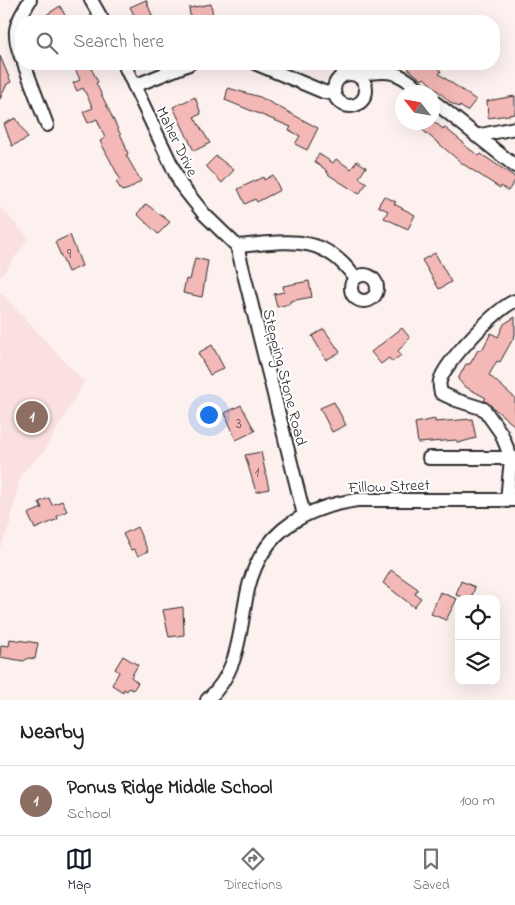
<!DOCTYPE html>
<html lang="en">
<head>
<meta charset="utf-8">
<style>
  :root { --surface:#fff; --page:#f2f2f2; --text:#202124; --muted:#757577; --line:#e0e0e0; --accent:#111827 }
  body { margin:0; font-family:"Indie Flower",sans-serif; background:var(--page); color:var(--text) }
  .controls { position:absolute; right:15px; bottom:15px; display:grid; overflow:hidden; border-radius:10px; box-shadow:0 5px 20px #0002 }
  .controls button { width:45px; height:45px; display:grid; place-items:center; padding:0; border:0; border-bottom:1px solid var(--line); background:var(--surface); color:var(--text); font:25px sans-serif }
  .compass { position:absolute; left:395px; top:85px; width:45px; height:45px; border-radius:50%; background:var(--surface); box-shadow:0 5px 20px #0002; rotate:301deg }
  .you { position:absolute; left:208px; top:414px; width:18px; height:18px; margin:-12px; border:4px solid #fff; border-radius:50%; background:#1a73e8; box-shadow:0 0 0 8px #1a73e833 }
  .badge { display:grid; place-items:center; width:32px; height:32px; border-radius:50%; background:var(--accent); color:#fff; font-size:16px; font-weight:700 }
  .pin { position:absolute; translate:-50% -50%; border:2px solid #fff; box-shadow:0 1px 5px #0006 }
  .list { margin:0; padding:0; list-style:none }
  h2 { display:flex; justify-content:space-between; align-items:center; height:65px; margin:0; padding:0 20px; font-size:21px }
  h2 small { font-size:16px; font-weight:400; color:var(--muted) }
  .list li { display:grid; grid-template-columns:32px 1fr auto; gap:15px; align-items:center; box-sizing:border-box; height:70px; padding:0 20px; border-top:1px solid var(--line) }
  .list b { display:block; font-size:19px; white-space:nowrap }
  .list p { margin:0; font-size:16px; white-space:nowrap; color:var(--muted) }
  .list em { font-size:16px; font-style:normal; color:var(--muted) }
  .icon { flex:none; width:28px; height:28px; fill:none; stroke:currentColor; stroke-width:2; stroke-linecap:round; stroke-linejoin:round }
  .map { position:relative; flex:none; width:515px; height:700px; overflow:hidden }
  .search { position:absolute; background:var(--surface); box-shadow:0 5px 20px #0002; left:15px; right:15px; top:15px; height:55px; display:flex; align-items:center; gap:12px; box-sizing:border-box; padding:0 18px; border-radius:20px; color:var(--muted); font-size:19px }
  .sheet { height:135px; background:var(--surface) }
  nav { display:flex; justify-content:space-around; align-items:center; box-sizing:border-box; height:70px; border-top:1px solid var(--line); background:var(--surface); font-size:14px; color:var(--muted) }
  nav a { display:grid; justify-items:center; gap:2px }
  nav .on { color:var(--accent) }
  .map>svg:first-child { display:block }
  .built { fill:#fae0df }
  .building { fill:#f4b8b6; stroke:#2b2b2b }
  .lines { fill:none; stroke-linecap:round; stroke-linejoin:round }
  .minor-casing { stroke:#2b2b2b; stroke-width:16 }
  .minor { stroke:#fff; stroke-width:12 }
  .labels { text-anchor:middle; stroke-width:4; stroke-linejoin:round; paint-order:stroke }
  .number-label { font-size:14px; fill:#5d4e4e }
  .street-label { font-size:16px; fill:#2b2b2b; stroke:#fff }
</style>
</head>
<body>
<div class="map">
<svg width="515" height="700" viewBox="0 0 515 700">
  <rect width="100%" height="100%" fill="#fdf1f0"/>
  <filter id="ink" filterUnits="userSpaceOnUse"><feTurbulence type="fractalNoise" baseFrequency=".02" numOctaves="2"/><feDisplacementMap in="SourceGraphic" scale="10" xChannelSelector="R" yChannelSelector="G"/><feConvolveMatrix kernelMatrix="1 2 1 2 8 2 1 2 1" color-interpolation-filters="sRGB"/></filter>
  <g filter="url(#ink)">
    <path class="built" d="M0 207 29 238 0 278Z
      M0 292 84 382 44 452 21 474 10 524 0 548Z"/>
    <path class="building" d="M146 0 153 18H151L152 21H137L130 7Z
      M211 4 214 21H191L189 8Z
      M60 6 68 21H37Z
      M0 56 11 82 7 84 0 99Z
      M73 64H89L98 82 96 83 124 142 128 154 126 155 141 181 129 189 122 191 116 182 120 179 100 141 105 138 97 119 88 123 83 112 93 108 83 88 77 91 73 83 80 80Z
      M413 64H433L441 71 439 74 476 100 467 111 460 106 459 107 451 103 424 78 422 80 408 69Z
      M228 88 260 97 318 128 307 150 295 144 300 136 289 130 291 127 225 100Z
      M515 96V114L488 118 487 101Z
      M195 97 201 114 194 117 210 143 194 151 173 107Z
      M16 118 28 138 12 146 4 124Z
      M413 122H435L443 129 444 127 465 144 464 145 479 156 481 154 515 177V181L508 191 501 186 500 188 463 164Z
      M319 154 333 163 336 159 351 169 357 161 366 167 359 178 367 183 359 194 329 175 325 169 314 162Z
      M216 156 234 170 222 183 206 166Z
      M273 175 280 190 257 202 255 199 245 204 238 189 263 177 264 180Z
      M384 196 396 202 394 204 415 215 408 229 384 218 388 211 378 206Z
      M146 204 170 222 158 234 137 214Z
      M70 235 82 266 68 272 55 242Z
      M435 253 451 282 439 289 422 260Z
      M195 258 208 261 202 297 183 293 186 279 190 280Z
      M309 281 312 297 290 301V304L277 307 274 294 284 292 283 286Z
      M515 317V335L500 362 497 361 489 375 515 398V426L484 400 486 398 464 386 458 379 466 364H470L478 350H482L491 333 498 337 504 324Z
      M402 328 410 338 398 351 401 355 392 362 389 358 381 364 371 352Z
      M324 329 340 352 326 360 312 336Z
      M212 345 224 368 210 375 198 353Z
      M334 402 346 425 332 432 320 408Z
      M241 405 255 431 236 440 225 413Z
      M435 419V422L472 419 476 438 458 443 456 440 418 443 415 423Z
      M261 452 269 489 256 492 245 455Z
      M49 498 52 505 62 501 67 511 57 516 58 519 35 529 28 514 42 508 39 502Z
      M137 527 148 551 138 556 134 549 131 550 123 534Z
      M391 570 418 589 415 594 421 598 414 607 383 583Z
      M461 581 475 587 471 599 456 595Z
      M440 592 457 599 446 620 431 614Z
      M183 607 184 635 169 637 163 610Z
      M10 639 38 643 35 659 28 658 24 661 0 657 1 645 9 646Z
      M123 656 138 665 131 677 138 683 133 690 129 688 127 691 124 689 123 692 112 685 119 672 115 669Z"/>
    <g class="lines">
      <g class="minor-casing">
        <path id="minor" d="M91 0 103 21
          M21 57C11 30 16 24 30 0
          M24 64 47 125
          M124 64 181 185 204 214 237 246
          M257 64 324 92 333 93
          M334 90a16 16 0 1 1 32 0a16 16 0 1 1-32 0Z
          M356 75C391 69 396 70 423 92
          M134 86 189 64
          M432 100 515 166
          M476 136 515 128
          M237 246 304 515
          M237 246C286 242 323 232 355 278
          M351 288a13 13 0 1 1 26 0a13 13 0 1 1-26 0Z
          M429 458H515
          M507 501 511 458 501 433 484 409 456 400 441 393C440 389 439 384 440 381 444 363 498 307 515 301
          M207 700C238 673 239 636 246 599 257 536 297 509 357 500H515"/>
      </g>
      <use href="#minor" class="minor"/>
    </g>
  </g>
  <g class="labels">
    <g class="number-label">
      <text x="69" y="258">9</text>
      <text x="239" y="428">3</text>
      <text x="257" y="476">1</text>
    </g>
    <g class="street-label">
      <text transform="translate(178 141) rotate(64)" y="6">Maher Drive</text>
      <text transform="translate(286 377) rotate(76)" y="6">Stepping Stone Road</text>
      <text transform="translate(389 485) rotate(-2)" y="6">Fillow Street</text>
    </g>
  </g>
</svg>
<div class="controls">
<button><svg class="icon" aria-label="locate" viewBox="0 0 24 24"><circle cx="12" cy="12" r="6"/><path d="M12 2v4M12 18v4M2 12h4M18 12h4"/></svg></button>
<button><svg class="icon" aria-label="layers" viewBox="0 0 24 24"><path d="M12 4l9 5-9 5-9-5zM3 14l9 5 9-5"/></svg></button>
</div>
<svg class="compass" viewBox="-18 -18 36 36"><path d="M0-13l5 13h-10z" fill="#e53935"/><path d="M0 13l5-13h-10z" fill="#757577"/></svg>
<div class="you"></div>
<div class="pin badge" style="left:32px;top:417px;background:#8d6e63">1</div>
<div class="search"><svg class="icon" aria-label="search" viewBox="0 0 24 24"><circle cx="10" cy="10" r="6"/><path d="M15 15l6 6"/></svg>Search here</div>
</div>
<section class="sheet">
<h2>Nearby<small></small></h2>
<ul class="list">
<li><span class="badge" style="background:#8d6e63">1</span><div><b>Ponus Ridge Middle School</b><p>School</p></div><em>100 m</em></li>
</ul>
</section>
<nav>
<a class="on"><svg class="icon" aria-label="map" viewBox="0 0 24 24"><path d="M3 6l6-2 6 2 6-2v14l-6 2-6-2-6 2zM9 4v14M15 6v14"/></svg>Map</a>
<a><svg class="icon" aria-label="directions" viewBox="0 0 24 24"><path d="M12 3l9 9-9 9-9-9zM9 14v-3h6M13 9l2 2-2 2"/></svg>Directions</a>
<a><svg class="icon" aria-label="saved" viewBox="0 0 24 24"><path d="M7 4h10v16l-5-4-5 4z"/></svg>Saved</a>
</nav>
</body>
</html>
